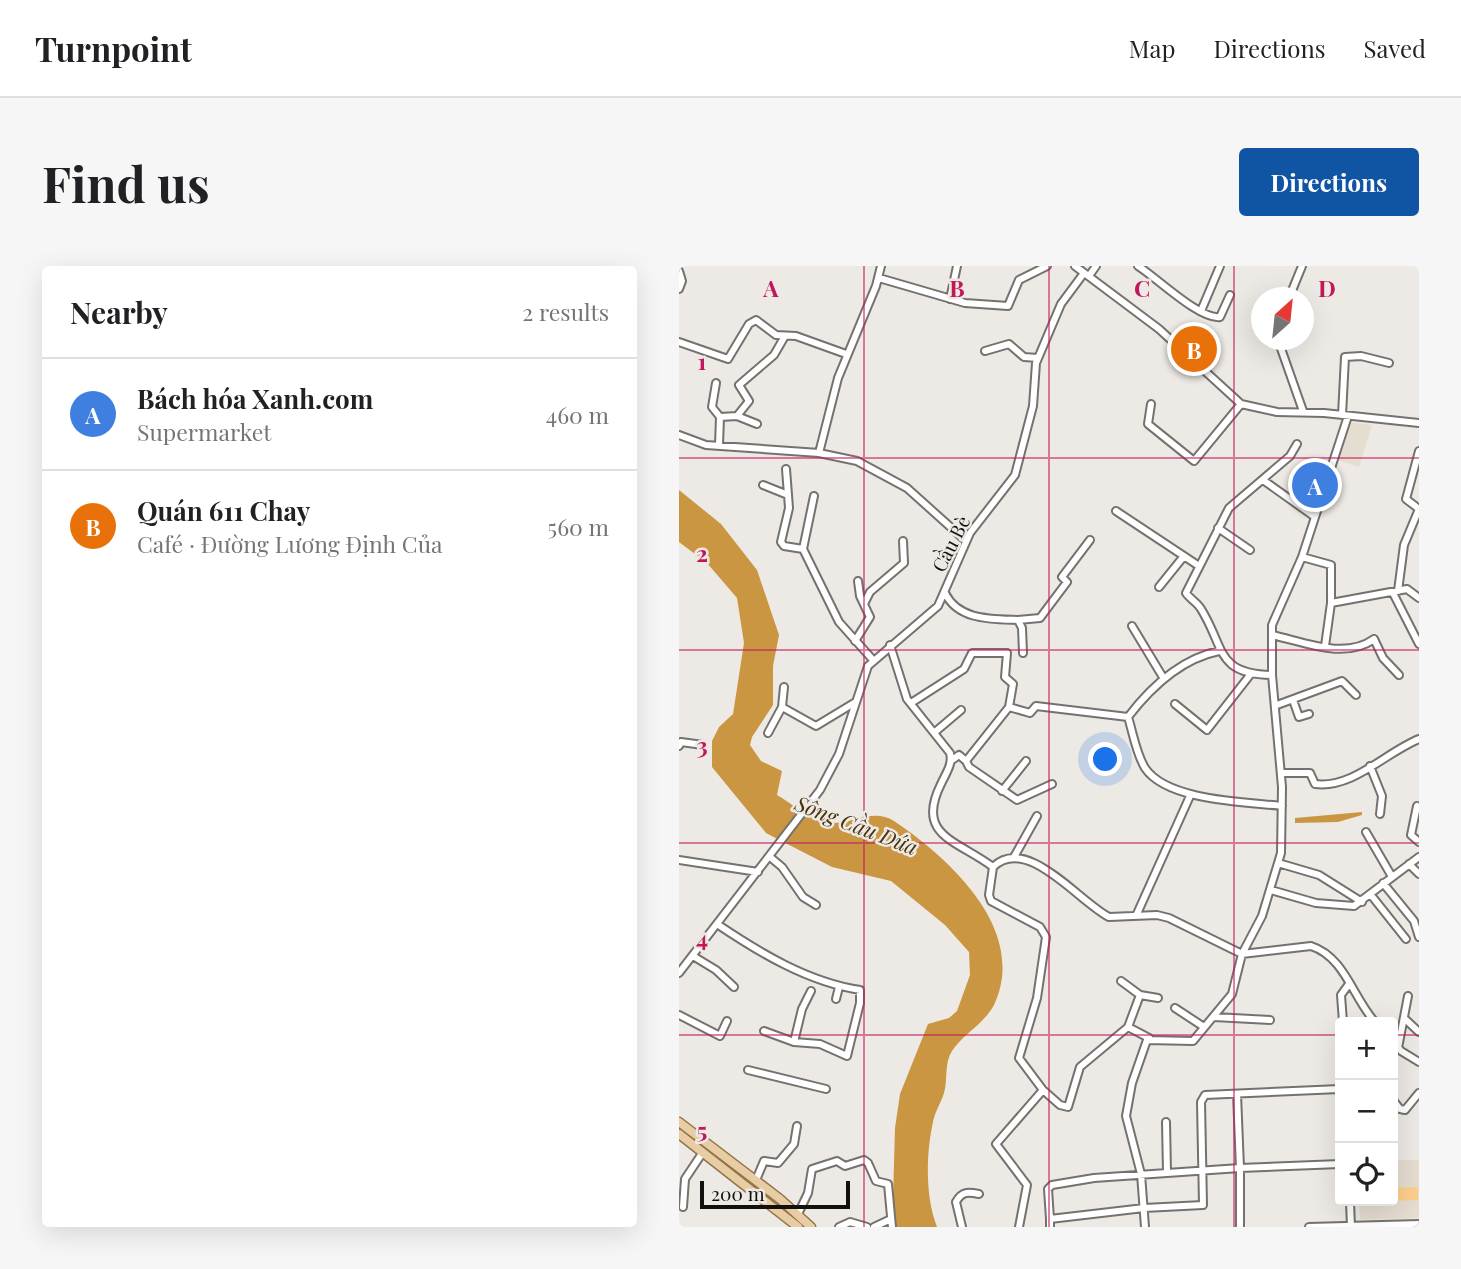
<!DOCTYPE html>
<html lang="en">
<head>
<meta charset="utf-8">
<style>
  :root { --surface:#fff; --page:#f6f6f6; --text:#202124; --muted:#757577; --line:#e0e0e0; --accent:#1055a4 }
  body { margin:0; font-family:"Playfair Display",serif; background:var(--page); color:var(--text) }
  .controls { position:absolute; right:21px; bottom:21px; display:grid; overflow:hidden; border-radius:7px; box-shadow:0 7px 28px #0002 }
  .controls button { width:63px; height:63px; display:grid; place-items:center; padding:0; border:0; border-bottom:2px solid var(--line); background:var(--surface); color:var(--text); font:35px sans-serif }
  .compass { position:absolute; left:572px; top:21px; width:63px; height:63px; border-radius:50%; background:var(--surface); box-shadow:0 7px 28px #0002; rotate:27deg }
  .scale { position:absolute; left:21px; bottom:18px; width:150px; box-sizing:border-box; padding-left:7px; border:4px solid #12100e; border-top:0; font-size:19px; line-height:24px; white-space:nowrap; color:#12100e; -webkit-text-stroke:5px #ede9e4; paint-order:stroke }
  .you { position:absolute; left:427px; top:494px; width:24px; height:24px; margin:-18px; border:5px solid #fff; border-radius:50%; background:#1a73e8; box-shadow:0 0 0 10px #1a73e833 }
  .badge { display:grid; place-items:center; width:46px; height:46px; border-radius:50%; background:var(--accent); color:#fff; font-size:23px; font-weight:700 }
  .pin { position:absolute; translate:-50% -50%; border:4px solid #fff; box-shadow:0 2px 7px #0006 }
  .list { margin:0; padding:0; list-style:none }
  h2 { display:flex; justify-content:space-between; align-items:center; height:91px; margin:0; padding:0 28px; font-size:30px }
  h2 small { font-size:23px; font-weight:400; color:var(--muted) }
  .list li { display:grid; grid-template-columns:46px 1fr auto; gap:21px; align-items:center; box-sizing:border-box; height:112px; padding:0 28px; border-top:2px solid var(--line) }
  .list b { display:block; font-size:26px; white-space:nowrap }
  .list p { margin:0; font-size:23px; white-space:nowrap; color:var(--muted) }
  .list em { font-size:23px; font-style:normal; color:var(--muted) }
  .icon { flex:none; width:38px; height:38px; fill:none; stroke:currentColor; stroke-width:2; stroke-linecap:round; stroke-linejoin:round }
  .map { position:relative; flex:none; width:740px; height:961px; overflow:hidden; border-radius:7px }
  header { display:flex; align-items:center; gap:42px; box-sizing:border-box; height:98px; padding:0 35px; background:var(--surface); border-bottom:2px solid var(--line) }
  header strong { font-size:33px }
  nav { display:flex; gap:38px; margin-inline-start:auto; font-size:24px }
  .intro { display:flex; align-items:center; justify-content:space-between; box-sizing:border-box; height:168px; padding:0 42px }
  h1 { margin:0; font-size:49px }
  .button { padding:18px 32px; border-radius:7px; background:var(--accent); color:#fff; font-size:24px; font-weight:700 }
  main { display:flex; gap:42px; padding:0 42px }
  aside { flex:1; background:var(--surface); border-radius:7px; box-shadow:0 7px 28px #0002 }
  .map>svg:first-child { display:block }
  .built { fill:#e6ddd1 }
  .green { fill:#fdcf8d }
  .water { fill:#cb9642 }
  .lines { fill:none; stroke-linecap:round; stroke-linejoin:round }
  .minor-casing { stroke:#75726d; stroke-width:10 }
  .major-casing { stroke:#937447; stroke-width:11 }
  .minor { stroke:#fff; stroke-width:6 }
  .major { stroke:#e8cca3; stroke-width:8 }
  .grid { fill:none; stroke:#c2185b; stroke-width:2; stroke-opacity:0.55 }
  .labels { text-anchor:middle; stroke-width:5; stroke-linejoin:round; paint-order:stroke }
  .street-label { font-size:19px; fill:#12100e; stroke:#ede9e4 }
  .water-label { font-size:21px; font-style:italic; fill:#48320e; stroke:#ede9e4 }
  .grid-label { font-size:23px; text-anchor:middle; font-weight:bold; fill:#c2185b; stroke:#ede9e4; stroke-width:5; stroke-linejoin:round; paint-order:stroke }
</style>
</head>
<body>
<header>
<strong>Turnpoint</strong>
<nav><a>Map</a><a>Directions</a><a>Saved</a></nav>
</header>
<div class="intro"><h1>Find us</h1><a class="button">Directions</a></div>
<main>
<aside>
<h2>Nearby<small>2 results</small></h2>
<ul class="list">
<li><span class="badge" style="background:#3f7fe0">A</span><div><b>Bách hóa Xanh.com</b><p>Supermarket</p></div><em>460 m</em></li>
<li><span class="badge" style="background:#e8710a">B</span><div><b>Quán 611 Chay</b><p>Café · Đường Lương Định Của</p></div><em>560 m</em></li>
</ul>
</aside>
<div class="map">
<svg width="740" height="961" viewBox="0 0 740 961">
  <rect width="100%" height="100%" fill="#ede9e4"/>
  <path class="built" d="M669 156 693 159 680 201 659 194Z
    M714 894H740V952L681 954 680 935H714Z"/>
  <path class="green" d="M739 921V934L712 935 714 922Z"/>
  <path class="water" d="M0 224 42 258 78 304 100 369 94 400V439L73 471 71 479 82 495 103 505 98 529C112 537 129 552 144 556 169 562 192 540 215 555 270 592 350 664 315 739 305 758 284 768 273 785 265 797 269 814 265 827 262 837 256 845 254 856 247 888 246 930 258 961H217L214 933 216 862 221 828 249 758 270 752 278 745 291 709 290 686 266 659 212 615 153 601 87 567 33 501V475L40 461 54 448 65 377 58 332 28 297 0 276Z
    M683 546V549L659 556 616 557V552Z"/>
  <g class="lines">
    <g class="minor-casing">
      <path id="minor" d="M202 0 197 20 159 112 140 187 178 195 228 222 287 275
        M396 0 480 63 562 138 598 146 645 147 740 157
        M459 0C478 12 521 54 541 51L551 29
        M0 5 3 15 0 23
        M410 10 417 0
        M200 12 286 37 329 40 340 14 368 0
        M610 32 623 0
        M271 33 278 0
        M522 45 541 0
        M599 74 624 145
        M0 76 49 93 70 58 77 54 97 69 117 70 167 88
        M306 85 330 78 345 91 359 92
        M37 117 33 141 41 151 40 179
        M472 138 469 158 515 195 562 138
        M663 149 666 91 682 90 710 97
        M58 150 70 135 60 119 95 89 106 70
        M41 151 58 150 78 158
        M0 169 27 179 140 187
        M107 203 110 242 102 276 105 280 124 283
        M584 214 636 251
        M84 219 109 229
        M135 230 124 283 160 356 194 394
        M437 245 520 300
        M539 262 571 284
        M623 291 652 299V337L728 323 740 332
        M480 321 505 290
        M719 325 725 279 740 243 727 233 740 185
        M266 327C279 354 311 353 339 354L343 362 344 387
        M714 327 740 378
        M185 338 191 326 225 297 224 275
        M339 354 361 352 388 316 383 311 411 274
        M453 360 485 413
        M593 369C625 376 666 394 695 373L704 392 720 409
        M176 375 191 351 181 330 179 315
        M211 379 228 433 271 487C274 498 267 507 262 518 236 570 278 574 314 601 348 568 400 636 430 651L478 649 490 652 563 688 632 680C666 691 674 732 696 756
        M646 380 652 337
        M540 385C501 393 472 421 449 451 454 467 457 487 466 502 488 535 567 536 603 540
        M593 409C536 408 546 381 522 343 519 337 511 333 507 327L550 242 611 190 618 178
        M614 434 620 451 630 448
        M232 437 285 403 293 387H328L326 411 334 418 330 441
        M496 438 528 464 571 409
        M598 439 663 415 677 429
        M103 441 105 421
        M256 466 282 444
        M89 467 103 441 137 460 175 437
        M0 480 2 476 24 479
        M273 494 280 489 287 495 330 441 351 447 357 440 449 451
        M287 495 290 501 338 534 373 518
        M691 500 703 530 701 548
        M603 507H631L636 518C674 523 707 486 740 473
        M323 525 347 495
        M740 542 738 540 732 569 740 576
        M687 566 712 609
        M91 591 103 601 124 631 137 639
        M335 591 358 550
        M0 594 79 606
        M599 597 640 609 683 636
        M730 598 740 608
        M314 601 310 629 312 635 361 661 367 671 358 732 340 792 364 824 317 878 348 919 340 961
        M704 617 735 655 740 671
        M592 624 637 637 675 640 740 591
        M692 629 727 673
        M457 650 511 530
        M38 658C81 687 129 716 181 724V737L168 790 141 778 115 776 85 765
        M14 690 37 704 55 721
        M0 707 141 524 160 488 189 400 259 340 291 267 336 209 354 140 357 97 382 38 405 7
        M442 715 461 729 479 732
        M157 733 160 721
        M496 742 525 761
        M0 749 41 770 48 755
        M535 751 591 754
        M725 752 740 766
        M664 756 662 729 670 718
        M449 761 461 729
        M714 775 722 785 740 796
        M115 776 123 743 132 725
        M719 782 729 730
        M69 804 147 823
        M364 824 381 839 389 841 401 801 449 761 470 772
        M558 828 561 902 661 898
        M714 834 721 843 726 844 740 827
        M487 856 488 906
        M77 914 85 895 99 897 115 878 118 860
        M671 935 672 961
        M4 941 6 913 24 886
        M119 948 129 927 133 903 158 895 166 900 185 894 189 897 197 915 209 918 213 961
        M371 953 369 923 373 919 415 912 561 902V961
        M160 961 171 956 188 961
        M195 961 212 953
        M283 961 277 936C283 925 289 926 300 928
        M371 961V953L465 942 524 939 522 836 526 829 661 823
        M466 961 462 908 447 850 453 817 468 774 514 775 553 728 563 688 583 650 602 587 603 521 593 409V359L623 291 669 150
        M630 961 740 958"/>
    </g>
    <g class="major-casing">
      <path id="major" d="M0 856 101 933 132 961
        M0 868 119 961"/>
    </g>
    <use href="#minor" class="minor"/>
    <use href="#major" class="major"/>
  </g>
  <path class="grid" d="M185 0V961M370 0V961M555 0V961M0 192H740M0 384H740M0 577H740M0 769H661M714 769H740"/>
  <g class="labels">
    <g class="street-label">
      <text transform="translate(272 278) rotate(-63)" y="7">Cầu Bè</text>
    </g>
    <g class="water-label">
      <text transform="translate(177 560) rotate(21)" y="7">Sông Cầu Dứa</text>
    </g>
  </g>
  <g class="grid-label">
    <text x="92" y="31">A</text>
    <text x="278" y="31">B</text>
    <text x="463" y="31">C</text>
    <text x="648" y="31">D</text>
    <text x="23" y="104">1</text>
    <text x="23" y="296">2</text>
    <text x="23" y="488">3</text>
    <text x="23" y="681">4</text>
    <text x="23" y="873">5</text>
  </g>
</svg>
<div class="controls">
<button>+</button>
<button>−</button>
<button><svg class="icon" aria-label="locate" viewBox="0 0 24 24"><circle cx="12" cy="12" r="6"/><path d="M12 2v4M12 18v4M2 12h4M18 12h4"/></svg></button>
</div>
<svg class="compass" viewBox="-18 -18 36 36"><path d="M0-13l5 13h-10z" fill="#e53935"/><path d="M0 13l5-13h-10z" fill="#757577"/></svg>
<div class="scale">200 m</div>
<div class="you"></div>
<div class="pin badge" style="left:636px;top:219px;background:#3f7fe0">A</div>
<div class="pin badge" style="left:515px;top:83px;background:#e8710a">B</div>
</div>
</main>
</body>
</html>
